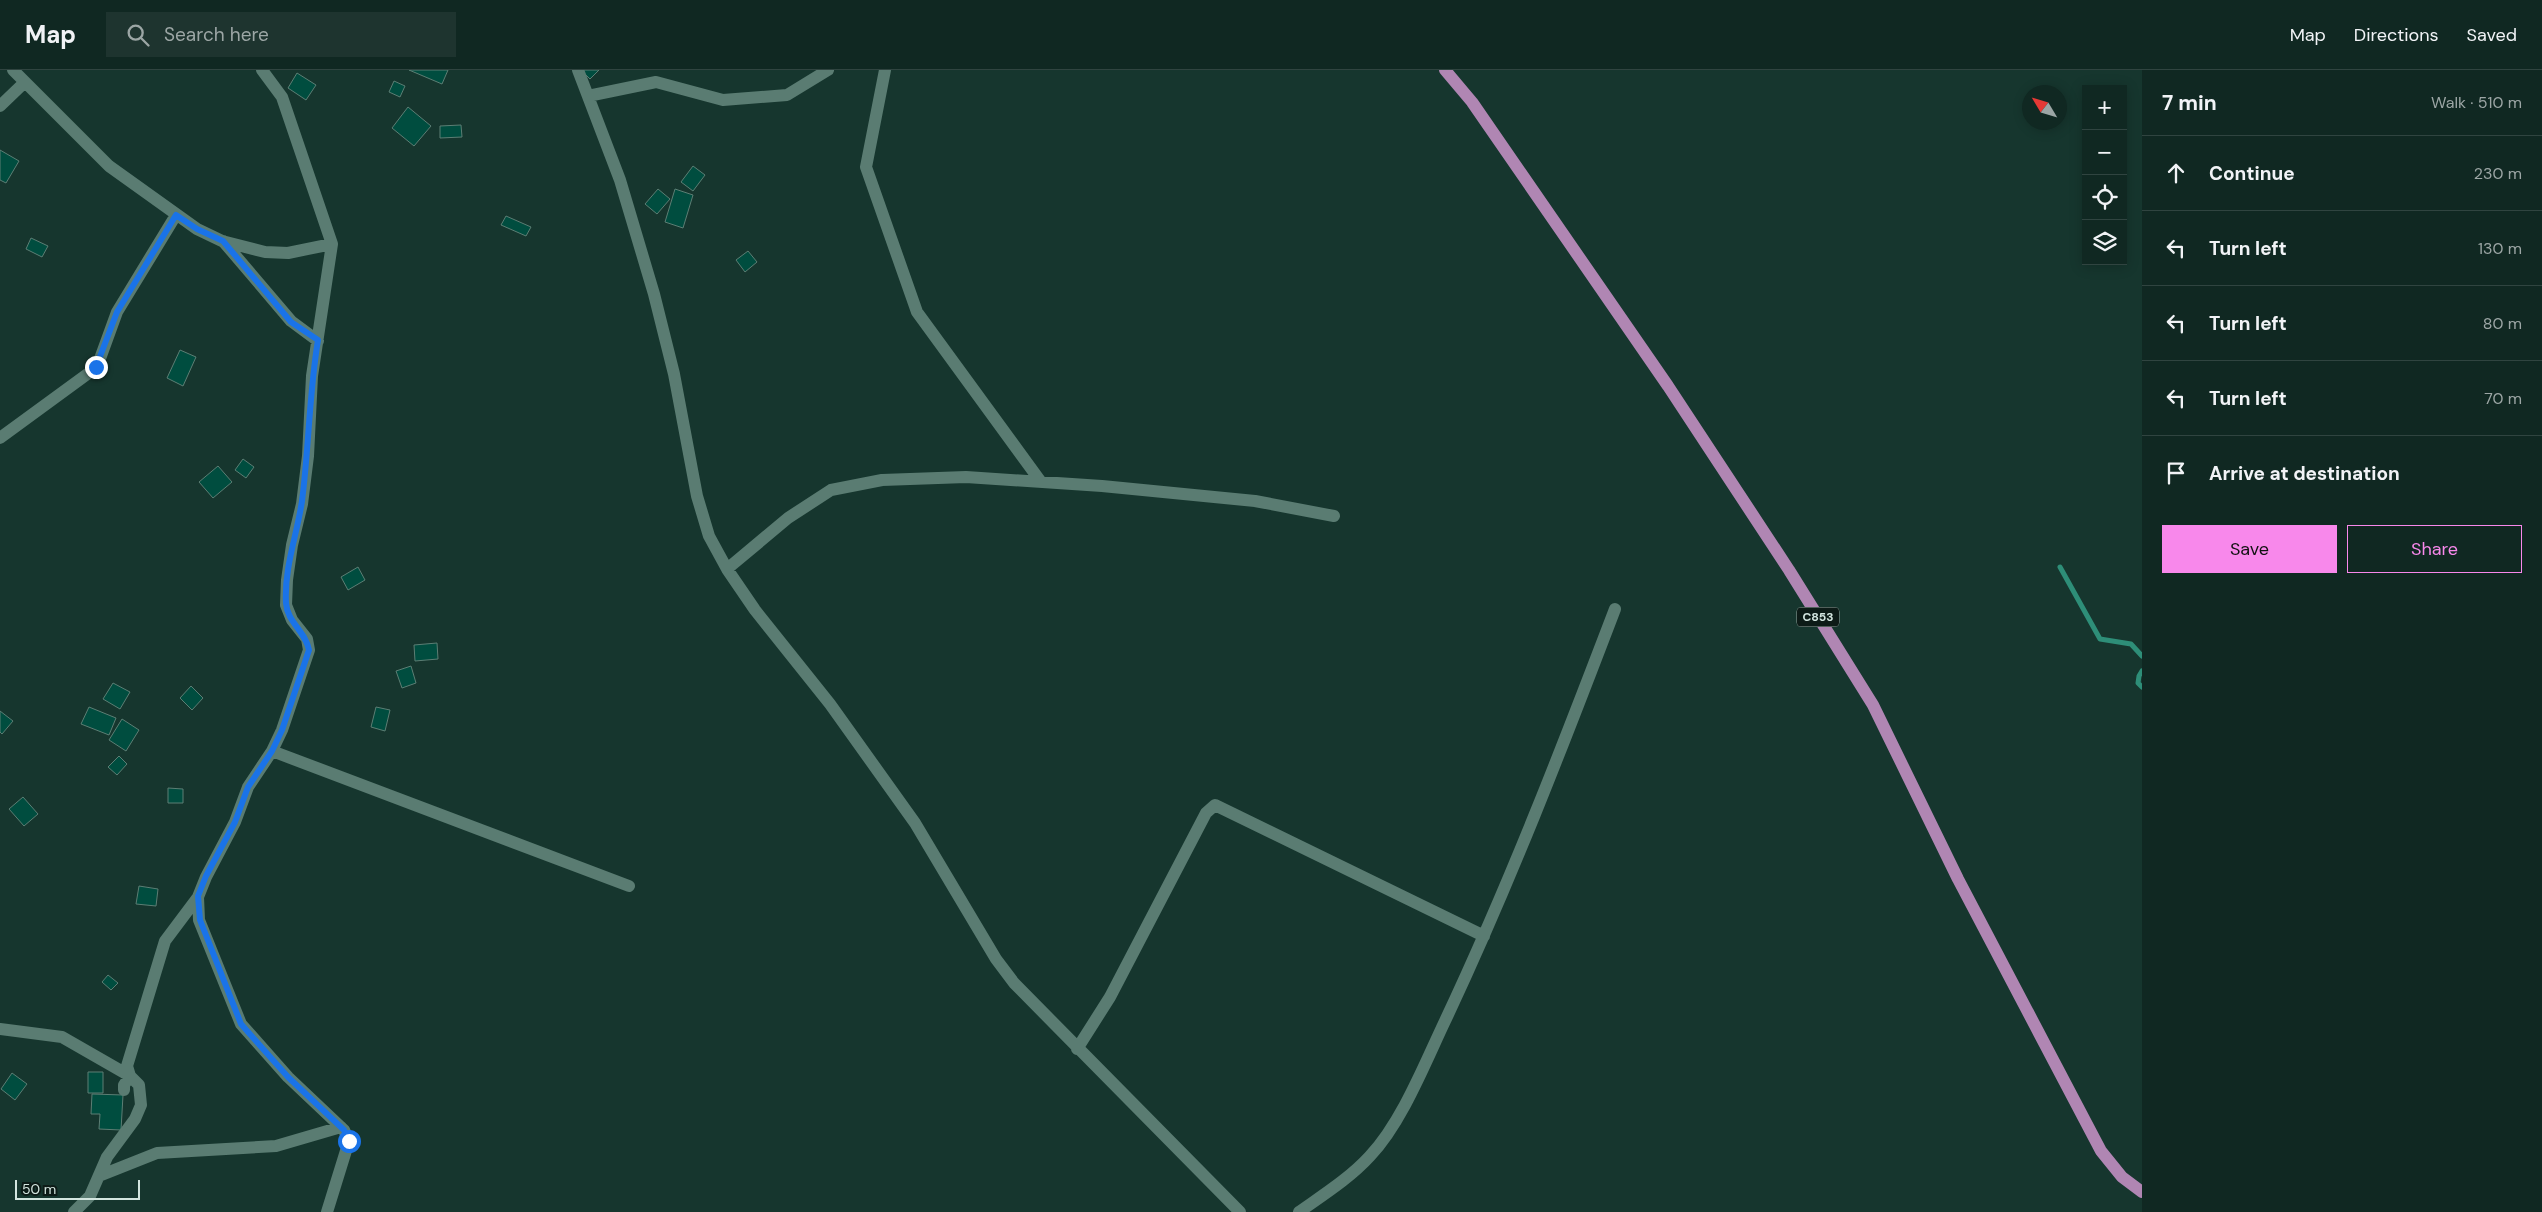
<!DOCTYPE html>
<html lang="en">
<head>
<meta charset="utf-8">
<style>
  :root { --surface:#102822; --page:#1e342f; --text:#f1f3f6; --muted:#9ca6a5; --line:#304440; --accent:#f888eb }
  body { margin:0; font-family:"DM Sans",sans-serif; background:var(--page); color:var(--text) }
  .controls { position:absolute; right:15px; top:15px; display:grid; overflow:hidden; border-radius:0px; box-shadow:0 2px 12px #0003 }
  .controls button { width:45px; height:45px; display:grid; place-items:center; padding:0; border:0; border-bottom:1px solid var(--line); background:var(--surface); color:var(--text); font:25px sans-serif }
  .compass { position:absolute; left:2022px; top:15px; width:45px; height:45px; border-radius:50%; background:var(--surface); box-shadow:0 2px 12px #0003; rotate:308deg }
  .scale { position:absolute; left:15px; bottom:12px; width:125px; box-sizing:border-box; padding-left:5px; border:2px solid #d3e5df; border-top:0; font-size:14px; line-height:18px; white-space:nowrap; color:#d3e5df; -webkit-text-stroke:4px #0d1b17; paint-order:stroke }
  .stop { position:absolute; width:15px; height:15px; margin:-11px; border:4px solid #1a73e8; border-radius:50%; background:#fff }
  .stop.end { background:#1a73e8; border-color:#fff; box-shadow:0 1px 5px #0008 }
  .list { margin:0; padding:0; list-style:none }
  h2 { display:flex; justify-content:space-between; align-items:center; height:65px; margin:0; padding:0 20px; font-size:21px }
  h2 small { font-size:16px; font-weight:400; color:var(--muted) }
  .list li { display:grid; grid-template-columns:32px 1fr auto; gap:15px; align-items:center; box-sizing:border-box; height:75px; padding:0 20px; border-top:1px solid var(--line) }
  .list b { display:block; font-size:19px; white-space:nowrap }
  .list em { font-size:16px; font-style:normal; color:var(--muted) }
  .actions { display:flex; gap:10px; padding:15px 20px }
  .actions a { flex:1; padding:11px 0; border:1px solid var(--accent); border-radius:0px; text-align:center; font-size:18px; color:var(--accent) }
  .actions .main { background:var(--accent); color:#111 }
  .icon { flex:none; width:28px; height:28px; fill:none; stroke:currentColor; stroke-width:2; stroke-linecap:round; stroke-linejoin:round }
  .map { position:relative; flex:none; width:2142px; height:1142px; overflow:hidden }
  header { display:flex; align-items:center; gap:30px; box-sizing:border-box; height:70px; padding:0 25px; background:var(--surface); border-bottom:1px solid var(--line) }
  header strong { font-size:24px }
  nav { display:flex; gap:28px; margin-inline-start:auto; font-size:18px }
  .search { width:350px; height:45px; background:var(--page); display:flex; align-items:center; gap:12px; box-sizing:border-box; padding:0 18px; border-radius:0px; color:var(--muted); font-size:19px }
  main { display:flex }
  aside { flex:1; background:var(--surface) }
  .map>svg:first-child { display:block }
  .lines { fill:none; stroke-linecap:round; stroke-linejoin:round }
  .stream { stroke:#2e8e78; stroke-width:5 }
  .building { fill:#004d3f; stroke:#5c7e74 }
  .minor { stroke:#5a7c72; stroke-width:12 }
  .major { stroke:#b086b3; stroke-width:12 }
  .route { stroke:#1a73e8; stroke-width:6 }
  .labels { text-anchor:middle; stroke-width:4.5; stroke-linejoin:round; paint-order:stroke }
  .shield { fill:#0d1b17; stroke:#98a8a3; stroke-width:1 }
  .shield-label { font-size:12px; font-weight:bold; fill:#d3e5df }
</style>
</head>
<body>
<header>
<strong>Map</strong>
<div class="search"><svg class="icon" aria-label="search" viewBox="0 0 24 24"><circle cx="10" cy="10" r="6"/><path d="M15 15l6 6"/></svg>Search here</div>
<nav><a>Map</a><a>Directions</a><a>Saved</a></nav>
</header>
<main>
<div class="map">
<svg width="2142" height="1142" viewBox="0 0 2142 1142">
  <rect width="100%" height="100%" fill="#16362e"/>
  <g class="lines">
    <path class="stream" d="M2060 497 2100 569 2131 574 2142 586
      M2142 601 2139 606 2138 613 2142 617"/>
  </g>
  <path class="building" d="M409 0H448L442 14Z
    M581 0H599L590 9Z
    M297 3 316 15 306 30 288 18Z
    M394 11 405 16 400 27 389 22Z
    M408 37 431 56 414 76 392 58Z
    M461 55 462 67 440 68V56Z
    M0 80 19 91 6 113 0 110Z
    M693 96 705 105 693 121 681 112Z
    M658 119 670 129 657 144 645 134Z
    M675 119 693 125 683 158 665 152Z
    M506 146 531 157 526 166 501 155Z
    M31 168 48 176 42 187 26 179Z
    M748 181 757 192 745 202 736 190Z
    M180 280 196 287 183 316 167 308Z
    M243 389 254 397 246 408 235 400Z
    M218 396 232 412 213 428 199 412Z
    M358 497 365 510 348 520 341 507Z
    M437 573 438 589 415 591 414 575Z
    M411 596 416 613 402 618 396 601Z
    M113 613 130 622 120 639 103 629Z
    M191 616 203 628 192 640 180 628Z
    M89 637 116 648 109 665 81 654Z
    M376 637 390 640 385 661 371 657Z
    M0 641 13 651 2 664 0 662Z
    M122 649 139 660 126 681 109 670Z
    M119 686 127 694 117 705 108 697Z
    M168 718 183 719V733H168Z
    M23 727 38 744 24 756 9 739Z
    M139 816 158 819 156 836 136 834Z
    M108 905 118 913 111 920 102 912Z
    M88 1002H103V1023H88Z
    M12 1003 27 1014 15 1030 1 1019Z
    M92 1024 123 1025 121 1060 99 1059 100 1044H91Z"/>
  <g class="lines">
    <path class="minor" d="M13 0 25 12
      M262 0 282 27 332 174 312 306 308 386 302 434 292 475 287 510 286 535 292 550 307 569 309 580 282 660 272 681 248 717 235 752 206 807 198 827 199 850 241 954 288 1007 344 1060 349 1071 327 1142
      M578 0 620 110 654 224 674 304 697 426 709 466 727 499 755 540 830 634 915 753 996 889 1014 913 1240 1142
      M885 0 866 97 917 242 1041 412
      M588 26 656 12 723 30 787 25 828 0
      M0 36 25 12 109 96 197 159 222 171 265 182 288 183 332 174
      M223 171 291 251 318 271
      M0 368 97 297 117 242 176 145
      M727 499 788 448 831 420 882 410 966 407 1102 416 1255 431 1334 446
      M272 681 629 816
      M0 959 62 967 130 1006 139 1015 141 1035 135 1049 107 1087 90 1126 74 1142
      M1077 979 1110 927 1206 743 1215 735 1484 866
      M124 1020V1015L130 1006 127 996 165 871 198 827
      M99 1106 157 1083 276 1076 341 1057
      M1299 1142C1323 1125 1350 1108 1370 1086 1402 1052 1425 993 1445 951 1509 815 1562 678 1615 539"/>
    <path class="major" d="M1445 0 1472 32 1668 316 1789 500 1873 635 1958 809 2101 1081 2122 1107 2142 1122"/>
  </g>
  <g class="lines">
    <path class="route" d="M96 297 117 242 176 145 197 159 223 171 291 252 318 270C309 324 309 377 302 431 297 465 284 498 286 533 287 552 306 562 309 580L282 660 272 681 248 717 235 752 206 806 198 826 200 850 241 954 288 1007 344 1060 349 1071"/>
  </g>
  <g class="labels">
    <rect class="shield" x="1797" y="537.5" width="42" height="19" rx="4"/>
    <g class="shield-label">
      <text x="1818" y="551">C853</text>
    </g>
  </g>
</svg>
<div class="controls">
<button>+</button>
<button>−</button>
<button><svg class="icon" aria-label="locate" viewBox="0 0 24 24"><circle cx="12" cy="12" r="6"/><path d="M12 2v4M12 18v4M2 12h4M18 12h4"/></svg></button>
<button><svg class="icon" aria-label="layers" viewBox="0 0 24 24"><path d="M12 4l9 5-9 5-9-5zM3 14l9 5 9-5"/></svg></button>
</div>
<svg class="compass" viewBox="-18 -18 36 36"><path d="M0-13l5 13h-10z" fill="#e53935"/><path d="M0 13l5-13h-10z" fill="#9ca6a5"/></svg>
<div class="scale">50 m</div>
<div class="stop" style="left:349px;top:1071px"></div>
<div class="stop end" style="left:96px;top:297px"></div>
</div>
<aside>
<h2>7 min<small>Walk · 510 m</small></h2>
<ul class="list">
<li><svg class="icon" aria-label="ahead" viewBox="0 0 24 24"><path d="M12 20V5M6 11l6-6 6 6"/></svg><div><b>Continue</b></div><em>230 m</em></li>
<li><svg class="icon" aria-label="left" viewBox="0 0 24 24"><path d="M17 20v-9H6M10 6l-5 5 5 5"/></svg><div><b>Turn left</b></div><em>130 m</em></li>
<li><svg class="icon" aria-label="left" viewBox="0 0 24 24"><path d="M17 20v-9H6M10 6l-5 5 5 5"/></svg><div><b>Turn left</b></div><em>80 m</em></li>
<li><svg class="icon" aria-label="left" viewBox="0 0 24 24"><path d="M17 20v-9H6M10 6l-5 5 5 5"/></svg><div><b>Turn left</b></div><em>70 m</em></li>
<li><svg class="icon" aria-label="arrive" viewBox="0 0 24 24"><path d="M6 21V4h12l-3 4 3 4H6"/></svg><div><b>Arrive at destination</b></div></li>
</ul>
<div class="actions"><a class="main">Save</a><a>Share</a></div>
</aside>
</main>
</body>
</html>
